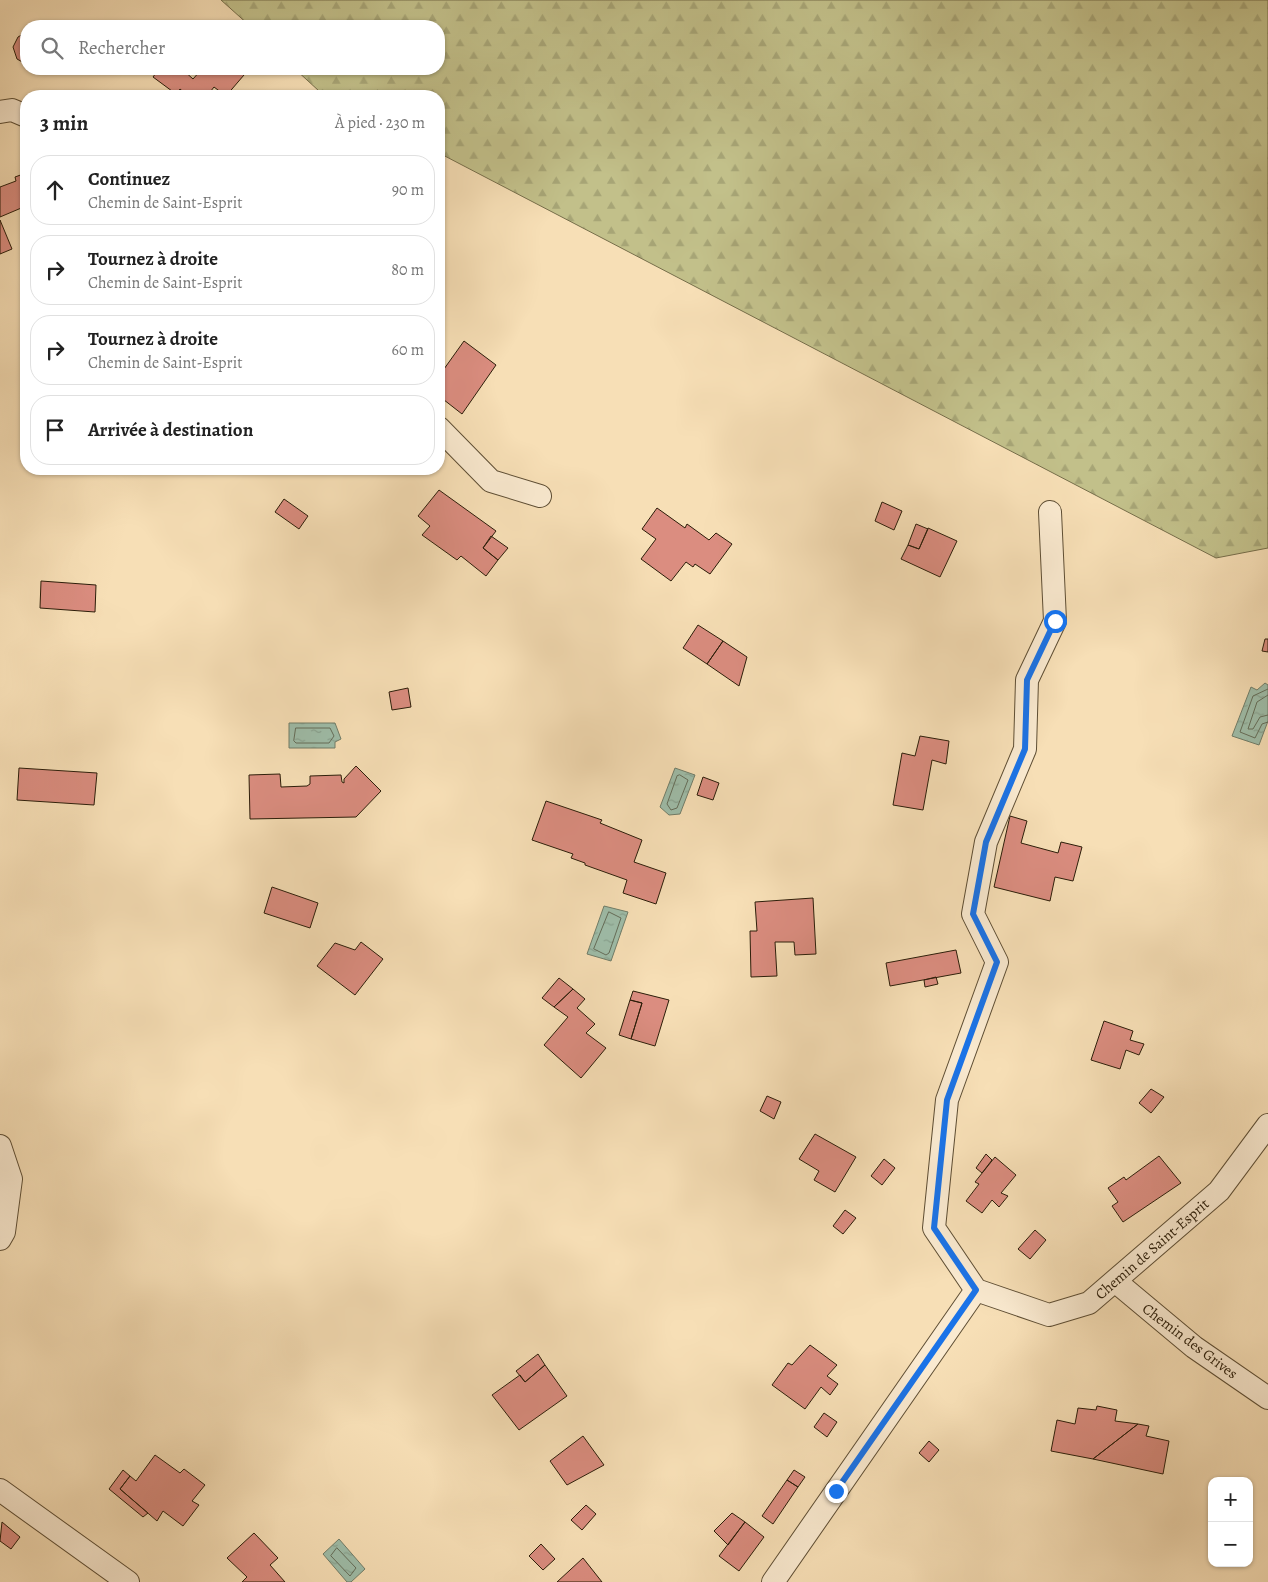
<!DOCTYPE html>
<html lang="fr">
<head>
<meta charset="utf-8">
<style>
  :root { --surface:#fff; --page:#f2f2f2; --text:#222; --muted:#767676; --line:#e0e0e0 }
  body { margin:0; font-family:Alegreya,serif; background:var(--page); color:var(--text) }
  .controls { position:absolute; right:15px; bottom:15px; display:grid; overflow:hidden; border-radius:10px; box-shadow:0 1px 4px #0004 }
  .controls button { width:45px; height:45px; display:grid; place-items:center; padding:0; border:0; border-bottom:1px solid var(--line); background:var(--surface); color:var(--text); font:25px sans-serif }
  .stop { position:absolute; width:15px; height:15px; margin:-11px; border:4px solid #1a73e8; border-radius:50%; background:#fff }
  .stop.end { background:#1a73e8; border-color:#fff; box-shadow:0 1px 5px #0008 }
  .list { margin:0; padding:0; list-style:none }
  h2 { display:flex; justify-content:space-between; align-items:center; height:65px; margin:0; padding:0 20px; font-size:21px }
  h2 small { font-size:16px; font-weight:400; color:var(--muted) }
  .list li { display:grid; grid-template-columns:32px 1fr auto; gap:15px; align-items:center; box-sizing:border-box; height:70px; margin:0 10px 10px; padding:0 10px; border:1px solid var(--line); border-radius:20px }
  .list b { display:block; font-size:19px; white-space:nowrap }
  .list p { margin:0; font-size:16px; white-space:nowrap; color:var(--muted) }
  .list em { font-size:16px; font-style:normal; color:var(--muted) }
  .icon { flex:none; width:28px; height:28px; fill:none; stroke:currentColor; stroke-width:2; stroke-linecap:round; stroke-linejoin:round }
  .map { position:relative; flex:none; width:1268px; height:1582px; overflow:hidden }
  .search { position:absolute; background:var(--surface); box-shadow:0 1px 4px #0004; left:20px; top:20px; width:425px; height:55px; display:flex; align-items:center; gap:12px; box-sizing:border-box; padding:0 18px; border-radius:20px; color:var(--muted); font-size:19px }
  .panel { position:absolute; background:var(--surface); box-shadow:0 1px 4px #0004; left:20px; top:90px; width:425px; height:385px; border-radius:20px }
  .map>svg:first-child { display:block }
  .forest { fill:url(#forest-firs); stroke:#766e4a }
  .water { fill:url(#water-ripples); stroke:#707d69 }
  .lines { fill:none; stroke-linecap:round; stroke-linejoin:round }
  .shore { stroke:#646d59; stroke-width:1 }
  .building { fill:#db8d80; stroke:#2b1d09 }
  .minor-casing { stroke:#5e4e34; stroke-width:24 }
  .minor { stroke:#faead0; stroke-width:22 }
  .route { stroke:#1a73e8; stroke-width:6 }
  .labels { text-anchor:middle; stroke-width:4; stroke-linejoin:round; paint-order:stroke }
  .street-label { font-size:15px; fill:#2b1d09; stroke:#faead0 }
</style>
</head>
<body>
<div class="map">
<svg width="1268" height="1582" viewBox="0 0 1268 1582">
  <defs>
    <pattern id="forest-firs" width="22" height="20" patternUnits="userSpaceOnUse" patternTransform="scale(1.25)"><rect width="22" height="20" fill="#c2c08a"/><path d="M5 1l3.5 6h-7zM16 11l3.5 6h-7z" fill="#a7a576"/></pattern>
    <pattern id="water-ripples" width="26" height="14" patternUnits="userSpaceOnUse" patternTransform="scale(1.25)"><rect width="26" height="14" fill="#9ebda9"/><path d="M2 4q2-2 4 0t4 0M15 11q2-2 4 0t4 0" fill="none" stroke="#88a290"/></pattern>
  </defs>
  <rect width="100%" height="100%" fill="#f7dfb6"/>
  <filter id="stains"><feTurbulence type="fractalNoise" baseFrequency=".004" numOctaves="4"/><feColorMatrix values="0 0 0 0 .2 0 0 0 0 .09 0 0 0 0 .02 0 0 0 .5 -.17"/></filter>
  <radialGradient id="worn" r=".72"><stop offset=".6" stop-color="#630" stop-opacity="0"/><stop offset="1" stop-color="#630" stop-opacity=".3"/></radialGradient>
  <path class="forest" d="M221 0H1268V548L1216 558 439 153V96H329L319 91 295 69H439V26H250Z"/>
  <path class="water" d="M1265 683 1268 685V721L1259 745 1232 736 1251 687 1257 690Z
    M289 723H335L341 739 335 742V748H289Z
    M675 768 695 775 680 814 669 815 660 807Z
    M604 906 628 912 611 961 587 954Z
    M339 1539 365 1569 351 1582H347L323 1554Z"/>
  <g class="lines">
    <path class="shore" d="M1268 689 1253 696 1240 732 1255 738 1262 724 1268 722
      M1268 695 1257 702 1248 729H1253L1260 717 1268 715
      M296 728H330L334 736 329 743H296L294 741Z
      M680 775 688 780 677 808 671 810 667 804 677 776Z
      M609 912 621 918 609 953 606 955 594 949Z
      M337 1548 356 1568 350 1576 331 1556Z"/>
  </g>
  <path class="building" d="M25 33H26V64L17 59 13 47 18 37Z
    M159 69H182L193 79 201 70 200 69H237L244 75 226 96 214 87 207 96H188L180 89 176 94 153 77Z
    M26 173V206L0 217V187L16 181 15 177Z
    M0 220 12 249 0 254Z
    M464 341 496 365 462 414 439 396V376Z
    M439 490 496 531 483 548 498 560 486 576 461 556 457 560 422 535 430 526 418 516Z
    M284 499 308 516 299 529 275 512Z
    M882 502 902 511 894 530 875 521Z
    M657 508 685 528 687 524 709 540 716 533 732 544 710 574 695 564 693 567 686 562 671 581 641 559 656 539 642 529Z
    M916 524 928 529 919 549 908 545Z
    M928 528 957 541 940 577 901 559 908 545 919 549Z
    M491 536 508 548 498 560 483 548Z
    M41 581 96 585 95 612 40 608Z
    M698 625 723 641 707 664 683 648Z
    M1265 639H1268V652L1262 651Z
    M723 641 747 657 739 686 707 664Z
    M408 688 411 707 392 710 389 692Z
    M920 736 949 741 946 764 932 760 923 810 893 805 902 753 915 756Z
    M356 766 381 791 356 817 250 819 249 775 280 774 281 787 307 786 310 784V776L341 775 342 782 344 783V779Z
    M19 768 97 773 94 805 17 800Z
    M703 777 719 783 713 800 697 795Z
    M546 801 602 820 600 823 642 840 634 862 666 873 656 904 623 893 627 880 585 865V863L571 858 573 854 532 840Z
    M1010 816 1027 821 1021 843 1058 853 1061 842 1082 847 1073 881 1055 877 1050 901 994 887Z
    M272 887 318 903 310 928 264 913Z
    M813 898 816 954 795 955 794 942H775L777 976 751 977 750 931H757L755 902Z
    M361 942 383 959 355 995 317 966 335 943 355 950Z
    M956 950 961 973 890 986 886 963Z
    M936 977 938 984 925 987 924 980Z
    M559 978 573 989 554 1007 542 998Z
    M573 989 585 999 577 1008 595 1024 586 1033 606 1048 581 1078 544 1045 568 1017 554 1007Z
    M633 991 669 1000 655 1046 631 1039 642 1003 630 1000Z
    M630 1000 642 1003 631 1039 619 1035Z
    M1104 1021 1133 1031 1130 1040 1144 1044 1139 1055 1126 1050 1120 1069 1091 1060Z
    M1151 1089 1164 1097 1151 1113 1139 1103Z
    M767 1096 781 1102 774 1119 760 1111Z
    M815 1134 856 1157 835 1192 814 1180 819 1171 799 1159Z
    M986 1154 992 1160 982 1173 976 1168Z
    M1159 1156 1181 1183 1123 1222 1112 1206 1118 1202 1108 1188 1124 1177 1126 1180Z
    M995 1157 1016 1175 1001 1193 1008 1196 999 1207 992 1200 982 1213 966 1201 979 1184 975 1182Z
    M884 1159 895 1168 882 1185 871 1176Z
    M845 1210 856 1218 843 1234 833 1226Z
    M1035 1230 1046 1240 1030 1259 1018 1249Z
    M810 1345 837 1365 827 1376 838 1384 830 1395 821 1387 805 1409 772 1385 788 1363 792 1365Z
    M538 1354 545 1365 525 1382 516 1371Z
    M545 1365 567 1396 519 1430 492 1395 520 1375 525 1382Z
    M1097 1406 1117 1410 1115 1421 1138 1424 1093 1459 1051 1451 1057 1420 1075 1424 1078 1408 1096 1410Z
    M824 1413 837 1422 827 1437 814 1427Z
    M1138 1424 1149 1426 1146 1436 1169 1441 1163 1474 1093 1459Z
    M583 1436 604 1465 567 1485 550 1461Z
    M929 1441 939 1450 929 1462 919 1453Z
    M155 1455 180 1473 184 1469 205 1485 192 1501 199 1505 183 1526 163 1511 157 1521 120 1489 130 1476 136 1481Z
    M123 1470 130 1476 120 1489 148 1513 143 1517 109 1489Z
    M794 1470 805 1477 798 1487 787 1480Z
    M787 1480 798 1487 773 1524 762 1516Z
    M586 1505 596 1514 582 1530 571 1520Z
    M732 1513 745 1522 728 1545 714 1531Z
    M2 1522 20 1537 11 1549 0 1541Z
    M745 1522 764 1537 739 1571 719 1556Z
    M254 1533 278 1558 270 1565 285 1582H242L247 1577 227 1558Z
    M541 1544 555 1559 543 1570 529 1556Z
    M583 1558 602 1582H557Z"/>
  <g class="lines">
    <g class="minor-casing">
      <path id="minor" d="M0 112 12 110 26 116
        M439 428 491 481 540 496
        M0 1146 11 1179 4 1232 0 1239
        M1115 1281 1194 1347 1268 1398
        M976 1290 934 1228 947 1100 997 962 973 914 986 842 1025 749 1027 680 1055 621 1050 512
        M0 1490 128 1582
        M773 1582 976 1290 1049 1315 1089 1303 1219 1191 1268 1125"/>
    </g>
    <use href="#minor" class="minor"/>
  </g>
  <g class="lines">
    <path class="route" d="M836 1491 976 1290 934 1228 947 1100 997 962 973 914 986 842 1025 749 1027 680 1055 621"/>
  </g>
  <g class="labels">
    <g class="street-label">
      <text transform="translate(1152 1249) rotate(-41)" y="5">Chemin de Saint-Esprit</text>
      <text transform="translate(1190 1341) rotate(37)" y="5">Chemin des Grives</text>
    </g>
  </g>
  <rect width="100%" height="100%" filter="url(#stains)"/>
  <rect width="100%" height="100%" fill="url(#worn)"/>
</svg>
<div class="controls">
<button>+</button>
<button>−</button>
</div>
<div class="stop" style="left:1055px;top:621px"></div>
<div class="stop end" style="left:836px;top:1491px"></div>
<div class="search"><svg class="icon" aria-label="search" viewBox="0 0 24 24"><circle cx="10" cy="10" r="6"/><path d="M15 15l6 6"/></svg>Rechercher</div>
<section class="panel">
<h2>3 min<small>À pied · 230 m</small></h2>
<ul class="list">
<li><svg class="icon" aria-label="ahead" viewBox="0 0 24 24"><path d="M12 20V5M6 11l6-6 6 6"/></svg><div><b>Continuez</b><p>Chemin de Saint-Esprit</p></div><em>90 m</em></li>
<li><svg class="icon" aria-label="right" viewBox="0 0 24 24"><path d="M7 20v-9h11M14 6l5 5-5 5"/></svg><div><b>Tournez à droite</b><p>Chemin de Saint-Esprit</p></div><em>80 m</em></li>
<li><svg class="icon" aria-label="right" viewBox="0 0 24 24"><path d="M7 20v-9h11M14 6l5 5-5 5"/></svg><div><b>Tournez à droite</b><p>Chemin de Saint-Esprit</p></div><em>60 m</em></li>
<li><svg class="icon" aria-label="arrive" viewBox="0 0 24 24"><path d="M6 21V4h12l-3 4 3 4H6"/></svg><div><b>Arrivée à destination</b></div></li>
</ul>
</section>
</div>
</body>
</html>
